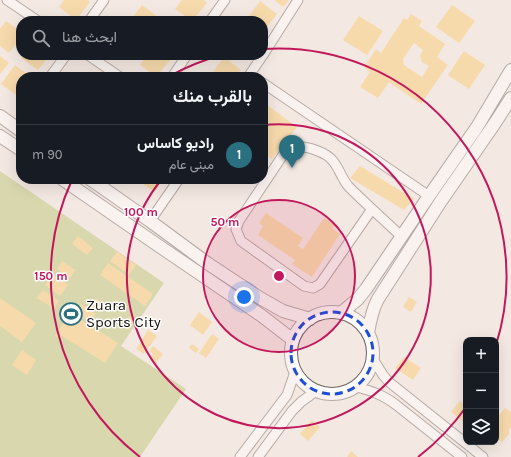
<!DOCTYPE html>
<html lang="ar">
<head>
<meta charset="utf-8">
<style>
  :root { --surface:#171b24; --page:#20242c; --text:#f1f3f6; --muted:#9ea1a6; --line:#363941; --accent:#2b7080 }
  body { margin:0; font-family:Karla,Vazirmatn,sans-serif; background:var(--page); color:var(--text); direction:rtl }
  .controls { position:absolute; right:12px; bottom:12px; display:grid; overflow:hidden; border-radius:8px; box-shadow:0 4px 16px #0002 }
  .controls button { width:36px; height:36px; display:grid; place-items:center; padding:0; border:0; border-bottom:1px solid var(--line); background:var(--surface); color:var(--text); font:20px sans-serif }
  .you { position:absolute; left:244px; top:297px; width:14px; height:14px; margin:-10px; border:3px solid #fff; border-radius:50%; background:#1a73e8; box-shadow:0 0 0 6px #1a73e833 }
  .badge { display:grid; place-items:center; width:26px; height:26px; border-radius:50%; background:var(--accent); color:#fff; font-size:13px; font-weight:700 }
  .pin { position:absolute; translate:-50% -33px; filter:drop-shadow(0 1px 2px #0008) }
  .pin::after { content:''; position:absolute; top:21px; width:14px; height:12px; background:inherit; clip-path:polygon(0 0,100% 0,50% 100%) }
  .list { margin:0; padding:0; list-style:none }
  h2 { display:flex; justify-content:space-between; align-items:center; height:52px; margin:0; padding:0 16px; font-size:17px }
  h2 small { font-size:13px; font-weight:400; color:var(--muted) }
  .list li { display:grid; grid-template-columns:26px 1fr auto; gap:12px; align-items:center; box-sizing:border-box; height:60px; padding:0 16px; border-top:1px solid var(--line) }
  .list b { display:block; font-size:15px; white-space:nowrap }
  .list p { margin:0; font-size:13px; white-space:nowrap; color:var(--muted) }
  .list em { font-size:13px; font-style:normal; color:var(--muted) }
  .icon { flex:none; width:22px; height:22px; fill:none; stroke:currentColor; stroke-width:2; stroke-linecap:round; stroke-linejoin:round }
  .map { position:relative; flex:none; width:511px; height:457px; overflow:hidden; direction:ltr }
  .search { position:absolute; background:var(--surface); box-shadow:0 4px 16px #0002; left:16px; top:16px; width:252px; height:44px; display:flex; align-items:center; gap:10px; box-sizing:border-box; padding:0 14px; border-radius:16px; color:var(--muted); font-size:15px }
  .panel { position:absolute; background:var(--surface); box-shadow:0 4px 16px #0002; left:16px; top:72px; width:252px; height:112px; border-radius:16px; direction:rtl }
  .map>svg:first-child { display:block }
  .park { fill:#b6c36d }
  .building { fill:#fbcb6a; fill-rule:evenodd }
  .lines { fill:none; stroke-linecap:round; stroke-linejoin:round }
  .minor-casing { stroke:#6b615c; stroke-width:11 }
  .tertiary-casing { stroke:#6b615c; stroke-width:14 }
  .minor { stroke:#fff; stroke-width:9 }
  .tertiary { stroke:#fff; stroke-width:12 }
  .marked { fill:none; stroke:#1d4ed8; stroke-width:3; stroke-dasharray:8 5; stroke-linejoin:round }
  .ring { fill:none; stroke:#c2185b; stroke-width:2 }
  .labels { text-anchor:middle; stroke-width:3; stroke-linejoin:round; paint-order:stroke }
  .poi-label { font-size:15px; fill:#14100e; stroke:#fff; text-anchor:start }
  .centre { fill:#c2185b; stroke:#fff; stroke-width:2 }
  .ring-label { font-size:12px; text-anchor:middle; font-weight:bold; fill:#c2185b; stroke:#fff; stroke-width:3; stroke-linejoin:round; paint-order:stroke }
</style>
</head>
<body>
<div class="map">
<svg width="511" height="457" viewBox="0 0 511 457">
  <rect width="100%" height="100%" fill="#f4e8e2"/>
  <path class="park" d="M0 171 164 283 121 346 186 389 140 457H0Z"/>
  <path class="building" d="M64 0H88L90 2 76 20 59 7Z
    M182 0H203L207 3 192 21 175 9Z
    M274 0H289L283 7Z
    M260 1 277 14 263 32V21H248L246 20Z
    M142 5 159 18 156 21H130Z
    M452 5 475 21 459 43 436 27Z
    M411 14 422 21 419 26 445 44 437 57 448 65 421 104 389 82 378 98 360 87 370 72 364 67 376 49 381 53 404 18 407 20ZM414 43 423 50 420 56 422 62 429 66 422 77 404 65 403 59Z
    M359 16 383 31 367 55 343 40Z
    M6 21 21 32V37L9 53 0 46V29Z
    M464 51 485 65 469 89 448 75Z
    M23 55H50L38 70 21 58Z
    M123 55H133L129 60Z
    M147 55H166L171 59 156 77 140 65Z
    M0 56 9 63 0 74Z
    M224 57 241 70 235 77H211L210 76Z
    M15 65 31 77H21V94L19 97 1 84Z
    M263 102 297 127 272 159 263 153Z
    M360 166 414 199 404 210 350 178Z
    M137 179H164L154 192Z
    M266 213 303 238 298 246 303 249 324 218 335 225 332 228 340 234 312 277 292 264 295 260 258 235 263 226 259 223Z
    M78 236 93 248 87 255 72 244Z
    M117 252 136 265 129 275 110 261Z
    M62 261 75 270 70 278 57 269Z
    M108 263 153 294 145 306 100 275Z
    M53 274 68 285 60 296 45 285Z
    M43 290 59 301 54 309 37 298Z
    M409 297 417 302 411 312 403 307Z
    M0 298 36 323 22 342 0 326Z
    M97 299 103 304 98 312 91 307Z
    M81 304 96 314 90 322 75 311Z
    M199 312 212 322 203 335 190 325Z
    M70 313 118 343 105 363 62 336 60 339 55 336Z
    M130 316 136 321 128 330 122 325Z
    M148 330 157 336 144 354 136 349Z
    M212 334 219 339 206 358 199 353Z
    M192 344 199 349 196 353 189 348Z
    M153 346 163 354 155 364 149 359 153 354 149 351Z
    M22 350 36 360 27 375 12 365Z
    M404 357 421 368 413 380 395 368Z
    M460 401 466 406V424L451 412Z
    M505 408 511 412V428L509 429V434L502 442 496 437V414L498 415 501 413Z
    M312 420 320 427 308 441 300 434Z
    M351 451 358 457H347Z"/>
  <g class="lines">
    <g class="minor-casing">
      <path id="minor" d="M7 0 38 21
        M89 21 104 0
        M210 21 225 0
        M88 55 120 77
        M263 55 298 0
        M50 77 66 55
        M172 77 187 55
        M248 77 263 55
        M263 83 429 196
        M372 209 320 284 313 288 304 286 241 241 236 229 239 221 287 149C290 149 294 147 296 147 307 146 326 152 333 161 339 168 343 181 349 187 366 204 384 220 401 236
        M150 221 179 179
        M373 359 383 375 389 382 483 457
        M356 387C372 391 381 394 395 404L462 457
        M240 457 287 395 295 372
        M258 457 292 411 301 402 316 391"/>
    </g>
    <g class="tertiary-casing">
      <path id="tertiary" d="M0 116 21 131
        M0 136 21 150
        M62 179 159 246 262 316 293 340
        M90 179 150 221 207 263 260 298 283 311 310 319
        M291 353a41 41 0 1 1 82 0a41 41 0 1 1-82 0Z
        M341 313 358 299 366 289 429 196 477 127 511 70
        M368 333C370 321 372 310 378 299L441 201 495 123 511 98"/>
    </g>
    <use href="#minor" class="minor"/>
    <use href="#tertiary" class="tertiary"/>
  </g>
  <path d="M0 0H511V457H0ZM291 353a41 41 0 1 1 82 0a41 41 0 1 1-82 0Z" fill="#f4e8e2" fill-opacity=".55" fill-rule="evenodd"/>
  <path class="marked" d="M291 353a41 41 0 1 1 82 0a41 41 0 1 1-82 0Z"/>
  <circle cx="279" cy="276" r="76" fill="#c2185b" fill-opacity=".12"/>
  <g class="ring">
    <circle cx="279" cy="276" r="76"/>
    <path d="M263 125A152 152 0 1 1 162 179"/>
    <path d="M466 407A228 228 0 0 1 418 457M140 457A228 228 0 0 1 72 180M168 77A228 228 0 0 1 222 55M263 49A228 228 0 0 1 496 345"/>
  </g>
  <defs>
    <g id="stadium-ring" transform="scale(1.15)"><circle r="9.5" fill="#fff" stroke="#2b7080" stroke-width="1.5"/><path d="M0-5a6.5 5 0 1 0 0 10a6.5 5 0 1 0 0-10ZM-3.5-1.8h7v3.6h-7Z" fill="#2b7080"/></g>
  </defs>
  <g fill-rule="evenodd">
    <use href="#stadium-ring" x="71" y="314"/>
  </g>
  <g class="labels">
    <g class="poi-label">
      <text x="86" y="310">Zuara<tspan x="86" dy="17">Sports City</tspan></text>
    </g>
  </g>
  <circle cx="279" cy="276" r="6" class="centre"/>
  <g class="ring-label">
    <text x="141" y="216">100 m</text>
    <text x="225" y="226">50 m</text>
    <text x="51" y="280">150 m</text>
  </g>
</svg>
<div class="controls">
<button>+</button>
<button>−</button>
<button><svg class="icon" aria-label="layers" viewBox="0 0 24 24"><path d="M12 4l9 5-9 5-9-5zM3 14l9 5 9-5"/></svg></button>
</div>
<div class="you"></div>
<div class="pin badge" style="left:292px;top:168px">1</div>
<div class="search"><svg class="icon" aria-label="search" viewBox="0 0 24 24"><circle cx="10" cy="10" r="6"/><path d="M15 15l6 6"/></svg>ابحث هنا</div>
<section class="panel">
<h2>بالقرب منك<small></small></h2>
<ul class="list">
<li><span class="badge">1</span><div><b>راديو كاساس</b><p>مبنى عام</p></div><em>90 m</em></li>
</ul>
</section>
</div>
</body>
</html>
